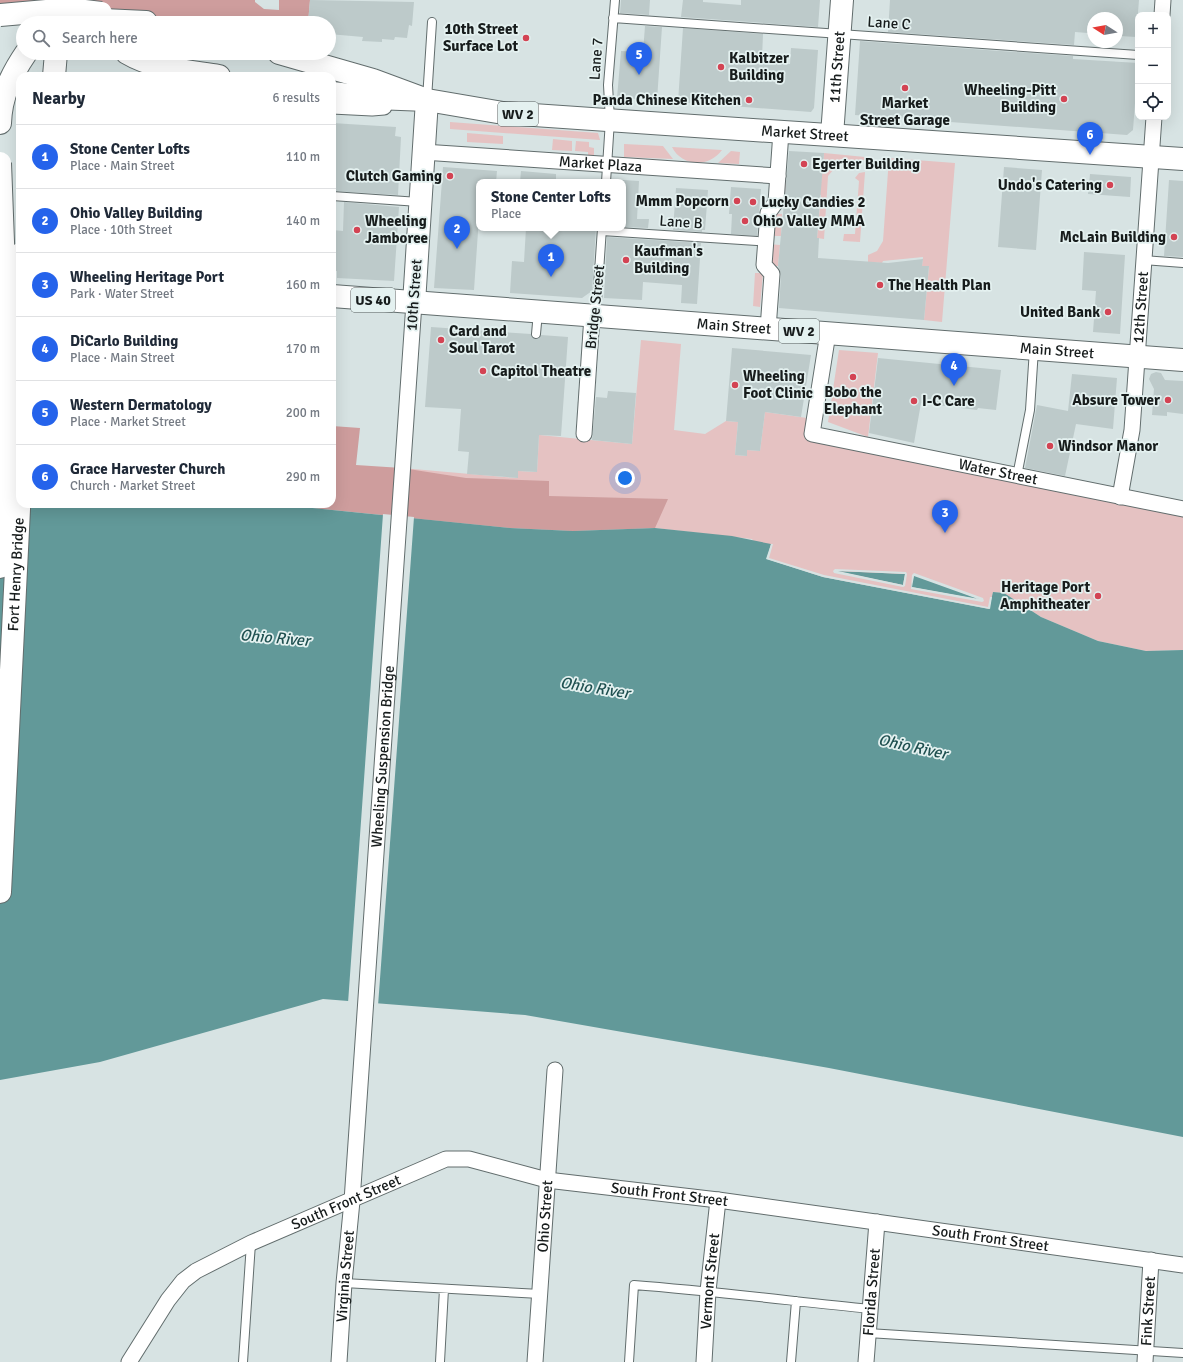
<!DOCTYPE html>
<html lang="en">
<head>
<meta charset="utf-8">
<style>
  :root { --surface:#fff; --page:#f2f2f3; --text:#1f2937; --muted:#747a83; --line:#e0e1e3; --accent:#2563eb }
  body { margin:0; font-family:Signika,sans-serif; background:var(--page); color:var(--text) }
  .controls { position:absolute; right:12px; top:12px; display:grid; overflow:hidden; border-radius:8px; box-shadow:0 4px 16px #0002 }
  .controls button { width:36px; height:36px; display:grid; place-items:center; padding:0; border:0; border-bottom:1px solid var(--line); background:var(--surface); color:var(--text); font:20px sans-serif }
  .compass { position:absolute; left:1087px; top:12px; width:36px; height:36px; border-radius:50%; background:var(--surface); box-shadow:0 4px 16px #0002; rotate:281deg }
  .you { position:absolute; left:625px; top:478px; width:14px; height:14px; margin:-10px; border:3px solid #fff; border-radius:50%; background:#1a73e8; box-shadow:0 0 0 6px #1a73e833 }
  .badge { display:grid; place-items:center; width:26px; height:26px; border-radius:50%; background:var(--accent); color:#fff; font-size:13px; font-weight:700 }
  .pin { position:absolute; translate:-50% -33px; filter:drop-shadow(0 1px 2px #0008) }
  .pin::after { content:''; position:absolute; top:21px; width:14px; height:12px; background:inherit; clip-path:polygon(0 0,100% 0,50% 100%) }
  .popup { position:absolute; left:476px; top:179px; width:150px; height:52px; box-sizing:border-box; display:grid; place-content:center; border-radius:8px; background:var(--surface); filter:drop-shadow(0 1px 3px #0005); font-size:13px; white-space:nowrap; color:var(--muted) }
  .popup b { font-size:15px; color:var(--text) }
  .popup::after { content:''; position:absolute; left:50%; top:100%; margin-left:-8px; border:8px solid transparent; border-top-color:var(--surface) }
  .list { margin:0; padding:0; list-style:none }
  h2 { display:flex; justify-content:space-between; align-items:center; height:52px; margin:0; padding:0 16px; font-size:17px }
  h2 small { font-size:13px; font-weight:400; color:var(--muted) }
  .list li { display:grid; grid-template-columns:26px 1fr auto; gap:12px; align-items:center; box-sizing:border-box; height:64px; padding:0 16px; border-top:1px solid var(--line) }
  .list b { display:block; font-size:15px; white-space:nowrap }
  .list p { margin:0; font-size:13px; white-space:nowrap; color:var(--muted) }
  .list em { font-size:13px; font-style:normal; color:var(--muted) }
  .icon { flex:none; width:22px; height:22px; fill:none; stroke:currentColor; stroke-width:2; stroke-linecap:round; stroke-linejoin:round }
  .map { position:relative; flex:none; width:1183px; height:1362px; overflow:hidden }
  .search { position:absolute; background:var(--surface); box-shadow:0 4px 16px #0002; left:16px; top:16px; width:320px; height:44px; display:flex; align-items:center; gap:10px; box-sizing:border-box; padding:0 14px; border-radius:22px; color:var(--muted); font-size:15px }
  .panel { position:absolute; background:var(--surface); box-shadow:0 4px 16px #0002; left:16px; top:72px; width:320px; height:436px; border-radius:12px }
  .map>svg:first-child { display:block }
  .green { fill:#e5c2c2 }
  .forest { fill:#ce9d9d }
  .water { fill:#629999 }
  .pier { fill:#d7e3e3; fill-rule:evenodd }
  .building { fill:#bdcaca }
  .lines { fill:none; stroke-linecap:round; stroke-linejoin:round }
  .lane-casing { stroke:#626d6d; stroke-width:10 }
  .street-casing { stroke:#626d6d; stroke-width:17 }
  .secondary-casing { stroke:#626d6d; stroke-width:24 }
  .primary-casing { stroke:#626d6d; stroke-width:24 }
  .highway-casing { stroke:#626d6d; stroke-width:24 }
  .lane { stroke:#fff; stroke-width:8 }
  .street { stroke:#fff; stroke-width:15 }
  .secondary { stroke:#fff; stroke-width:22 }
  .primary { stroke:#fff; stroke-width:22 }
  .highway { stroke:#fff; stroke-width:22 }
  .primary-bridge-casing { stroke:#626d6d; stroke-width:24; stroke-linecap:butt }
  .highway-bridge-casing { stroke:#626d6d; stroke-width:24; stroke-linecap:butt }
  .primary-bridge { stroke:#fff; stroke-width:22 }
  .highway-bridge { stroke:#fff; stroke-width:22 }
  .poi-dot { fill:#d34353; stroke:#e4f1f0; stroke-width:1.5 }
  .labels { text-anchor:middle; stroke-width:3.5; stroke-linejoin:round; paint-order:stroke }
  .shield { fill:#e4f1f0; stroke:#545c5c; stroke-width:1 }
  .shield-label { font-size:14px; font-weight:bold; fill:#171c1c }
  .street-label { font-size:15px; fill:#171c1c; stroke:#e4f1f0 }
  .poi-label { font-size:15px; font-weight:bold; fill:#171c1c; stroke:#e4f1f0; text-anchor:start }
  .water-label { font-size:16px; font-style:italic; fill:#1f5050; stroke:#e4f1f0 }
</style>
</head>
<body>
<div class="map">
<svg width="1183" height="1362" viewBox="0 0 1183 1362">
  <rect width="100%" height="100%" fill="#d7e3e3"/>
  <path class="green" d="M450 122 598 133 600 140 450 129Z
    M467 133 503 136V144L467 142Z
    M553 139 572 141V151L552 150Z
    M576 141 589 142V147L594 148V158L588 157V152L575 151Z
    M624 144 663 146 673 159 624 157Z
    M672 147 722 150C709 168 682 167 672 147Z
    M731 151 740 152 739 164 718 163Z
    M824 153 865 157V160L840 162 828 176 824 239 817 238 821 195 784 193V180L821 183Z
    M889 158 955 163 942 322 924 320 929 267 922 266 923 257 883 261 882 263 868 262V255L877 251 883 241Z
    M865 172 860 242 843 241 844 234H855L859 181 855 178 859 173Z
    M770 213 782 214 781 236H774L775 227 769 226Z
    M768 244 780 245 778 266H769Z
    M755 273H763L760 307 753 306Z
    M641 340 681 344 674 430 705 434 726 421 738 422 735 455 747 456V450L760 451 765 412 814 419 812 433 1183 509V650L1146 651 1098 641 1041 617 1004 593 993 592 990 609 823 577 766 559 752 539 655 528 573 531 510 528 399 518 402 468 517 478 518 471 537 472 539 435 632 444Z
    M839 350 878 353 868 437 828 422Z"/>
  <path class="forest" d="M0 0H255V2L264 9 279 10V0H310L308 23H149L101 13 0 24Z
    M332 426 360 428 356 465 402 468 466 478 549 481V496L668 499 655 528 573 531 510 528 273 504H332Z"/>
  <path class="water" d="M0 479 20 504H273L510 528 573 531 655 528 732 536 771 544 767 559 823 577 989 609 993 592 1004 593 1041 617 1098 641 1146 651 1183 650V1137L829 1068 525 1015 323 999 100 1062 0 1080Z
    M835 571 905 574 903 585Z
    M914 575 982 600 911 587Z"/>
  <path class="pier" d="M383 514 414 517 378 1006 348 1003Z
    M771 544H773L769 558 824 575 988 607 990 597H992L990 609 823 577 766 559Z
    M835 569 906 572 907 574 905 586 903 587 834 573 833 571ZM838 571 905 574 903 585Z
    M914 573 983 598 984 601 982 602 911 589 912 575ZM914 576 978 599H979L912 587Z"/>
  <path class="building" d="M310 0 414 2 412 26 409 25 407 38 395 37 394 40 382 39V42L362 41 363 37 329 34V23H308Z
    M621 0H650L649 15 620 13Z
    M683 0H703V2L741 5V0H820L818 27 681 17Z
    M890 0H1139L1136 37 1120 36 1121 26 1117 25V18H1093V24L1088 23V33L1075 32 1074 45 888 32Z
    M645 26 662 27 657 100 617 98 621 51 643 52Z
    M683 28 763 34 762 58 768 59V63L790 64 791 48 818 50 814 108 811 112 678 102Z
    M860 41 1073 56V59L1138 63 1133 130 1127 135 855 115Z
    M332 123 396 127 395 136 401 137 398 195 332 191Z
    M789 151 824 153 817 238H819L818 258 888 263 923 259 922 266H929L924 320 779 308 781 275 778 266Z
    M443 167 497 171 496 182H479V217L474 290 434 288Z
    M1004 167 1042 170 1036 250 998 247Z
    M521 171 556 174V182H520Z
    M1090 174 1131 177 1130 197 1088 194Z
    M623 180 639 181 637 219H649L648 228 623 227Z
    M1169 180 1183 181V257L1164 256Z
    M731 187 761 189 757 236 731 234 732 214H729Z
    M676 188 708 190 705 230H702V232L673 230Z
    M344 202 399 207 394 281 337 278V271H332V230L343 231Z
    M526 228H596L592 291 582 298 510 293 512 261 524 262Z
    M607 237 701 243 697 304 681 303 682 285 643 282 642 300 604 298Z
    M1084 252 1125 255 1120 334 1093 332 1096 291 1082 290Z
    M431 327 531 334 533 338 536 339 541 335 568 337 561 436 539 435 537 472 518 471V478L467 474 469 452 458 451 461 409 425 407Z
    M732 348 811 355 801 417 765 412 760 451 747 450V456L735 455 738 422 726 421Z
    M878 358 1001 370 996 410 978 408 977 410 921 403 914 443 869 433Z
    M1156 372 1161 373 1165 380 1183 381V414L1167 412V416L1152 415 1154 389 1149 379 1151 374Z
    M1072 374 1117 378 1113 429 1076 424 1065 476 1025 468 1037 405 1068 411Z
    M608 391 636 393 632 444 592 440 596 397 607 398Z"/>
  <g class="lines">
    <g class="lane-casing">
      <path id="lane" d="M613 18 1138 55
        M427 99 432 22
        M606 182 610 120 608 85 615 0
        M332 196 419 202
        M602 231 757 241
        M1143 260 1183 263
        M592 314 597 301 602 228
        M536 334 538 312
        M1017 476 1030 410 1034 349
        M344 1283 540 1294
        M868 1333 1183 1353
        M243 1362 251 1243
        M440 1362 444 1289
        M629 1362 634 1285C713 1291 791 1301 870 1309
        M791 1362 796 1301"/>
    </g>
    <g class="street-casing">
      <g id="street">
        <path d="M1162 15 1163 0"/>
        <path d="M332 106 372 108 384 107"/>
        <path id="s1" d="M423 152 778 176"/>
        <path d="M768 329 772 274 764 265 768 213 776 202 781 132"/>
        <path id="s2" d="M828 333 812 434 1183 509"/>
        <path d="M584 434 592 316"/>
        <path id="s3" d="M1120 497 1132 430 1154 117"/>
        <path id="s4" d="M129 1362 168 1300 183 1281 196 1271 251 1243 446 1159H469L547 1180 718 1200 1183 1265"/>
        <path id="s5" d="M339 1362 344 1283 352 1201 414 303"/>
        <path id="s6" d="M535 1362 555 1070"/>
        <path id="s7" d="M704 1362 708 1291 718 1200"/>
        <path id="s8" d="M866 1362 877 1222"/>
        <path id="s9" d="M1145 1362 1151 1260"/>
      </g>
    </g>
    <g class="secondary-casing">
      <g id="secondary">
        <path id="s10" d="M832 135 842 0"/>
        <path d="M414 303 427 100"/>
      </g>
    </g>
    <g class="primary-casing">
      <g id="primary">
        <path id="s11" d="M279 53 373 80 427 100 503 113 1183 159"/>
        <path id="s12" d="M332 296 1183 360"/>
      </g>
    </g>
    <g class="highway-casing">
      <g id="highway">
        <path d="M103 20 146 22"/>
        <path d="M127 53C154 69 188 71 219 76"/>
        <path d="M54 76 56 53"/>
        <path d="M332 93 375 98 427 100"/>
        <path d="M0 123C1 96 11 75 26 53"/>
        <path d="M0 567 10 425"/>
        <path id="s13" d="M0 892 20 489"/>
      </g>
    </g>
    <use href="#lane" class="lane"/>
    <use href="#street" class="street"/>
    <use href="#secondary" class="secondary"/>
    <use href="#primary" class="primary"/>
    <use href="#highway" class="highway"/>
    <g class="primary-bridge-casing">
      <path id="primary-bridge" d="M0 15 69 9 101 13"/>
    </g>
    <g class="highway-bridge-casing">
      <path id="highway-bridge" d="M77 23 103 20
        M0 163 10 425
        M17 301 20 254"/>
    </g>
    <use href="#primary-bridge" class="primary-bridge"/>
    <use href="#highway-bridge" class="highway-bridge"/>
  </g>
  <g class="poi-dot">
    <circle cx="526" cy="38" r="4"/>
    <circle cx="721" cy="67" r="4"/>
    <circle cx="905" cy="88" r="4"/>
    <circle cx="1064" cy="99" r="4"/>
    <circle cx="749" cy="100" r="4"/>
    <circle cx="804" cy="164" r="4"/>
    <circle cx="450" cy="176" r="4"/>
    <circle cx="1110" cy="185" r="4"/>
    <circle cx="737" cy="201" r="4"/>
    <circle cx="753" cy="202" r="4"/>
    <circle cx="745" cy="221" r="4"/>
    <circle cx="357" cy="230" r="4"/>
    <circle cx="1174" cy="237" r="4"/>
    <circle cx="626" cy="260" r="4"/>
    <circle cx="880" cy="285" r="4"/>
    <circle cx="1108" cy="312" r="4"/>
    <circle cx="441" cy="340" r="4"/>
    <circle cx="483" cy="371" r="4"/>
    <circle cx="853" cy="377" r="4"/>
    <circle cx="735" cy="385" r="4"/>
    <circle cx="1168" cy="400" r="4"/>
    <circle cx="914" cy="401" r="4"/>
    <circle cx="1050" cy="446" r="4"/>
    <circle cx="1098" cy="596" r="4"/>
  </g>
  <g class="labels">
    <g class="shield">
      <rect x="498" y="102" width="40" height="24" rx="3"/>
      <rect x="351" y="288" width="44" height="24" rx="3"/>
      <rect x="779" y="319" width="40" height="24" rx="3"/>
    </g>
    <g class="shield-label">
      <text x="518" y="119">WV 2</text>
      <text x="373" y="305">US 40</text>
      <text x="799" y="336">WV 2</text>
    </g>
    <g class="street-label">
      <text transform="translate(889 23) rotate(4)" y="5">Lane C</text>
      <text transform="translate(596 59) rotate(-86)" y="5">Lane 7</text>
      <text dy="5" stroke="none"><textPath href="#s10" startOffset="68">11th Street</textPath></text>
      <text dy="5" stroke="none"><textPath href="#s11" startOffset="535">Market Street</textPath></text>
      <text dy="5" stroke="none"><textPath href="#s1" startOffset="178">Market Plaza</textPath></text>
      <text transform="translate(681 222) rotate(4)" y="5">Lane B</text>
      <text transform="translate(414 295) rotate(-86)" y="5">10th Street</text>
      <text transform="translate(595 307) rotate(-84)" y="5">Bridge Street</text>
      <text dy="5" stroke="none"><textPath href="#s3" startOffset="191">12th Street</textPath></text>
      <text dy="5" stroke="none"><textPath href="#s12" startOffset="403">Main Street</textPath></text>
      <text dy="5" stroke="none"><textPath href="#s12" startOffset="727">Main Street</textPath></text>
      <text dy="5" stroke="none"><textPath href="#s2" startOffset="292">Water Street</textPath></text>
      <text dy="5" stroke="none"><textPath href="#s13" startOffset="318">Fort Henry Bridge</textPath></text>
      <text dy="5" stroke="none"><textPath href="#s5" startOffset="607">Wheeling Suspension Bridge</textPath></text>
      <text dy="5" stroke="none"><textPath href="#s4" startOffset="615">South Front Street</textPath></text>
      <text dy="5" stroke="none"><textPath href="#s4" startOffset="279">South Front Street</textPath></text>
      <text dy="5" stroke="none"><textPath href="#s6" startOffset="146">Ohio Street</textPath></text>
      <text dy="5" stroke="none"><textPath href="#s4" startOffset="939">South Front Street</textPath></text>
      <text dy="5" stroke="none"><textPath href="#s5" startOffset="86">Virginia Street</textPath></text>
      <text dy="5" stroke="none"><textPath href="#s7" startOffset="81">Vermont Street</textPath></text>
      <text dy="5" stroke="none"><textPath href="#s8" startOffset="70">Florida Street</textPath></text>
      <text dy="5" stroke="none"><textPath href="#s9" startOffset="51">Fink Street</textPath></text>
    </g>
    <g class="poi-label">
      <text x="518" y="34" text-anchor="end">10th Street<tspan x="518" dy="17">Surface Lot</tspan></text>
      <text x="729" y="63">Kalbitzer<tspan x="729" dy="17">Building</tspan></text>
      <text x="1056" y="95" text-anchor="end">Wheeling-Pitt<tspan x="1056" dy="17">Building</tspan></text>
      <text x="741" y="105" text-anchor="end">Panda Chinese Kitchen</text>
      <text x="905" y="108" text-anchor="middle">Market<tspan x="905" dy="17">Street Garage</tspan></text>
      <text x="812" y="169">Egerter Building</text>
      <text x="442" y="181" text-anchor="end">Clutch Gaming</text>
      <text x="1102" y="190" text-anchor="end">Undo's Catering</text>
      <text x="729" y="206" text-anchor="end">Mmm Popcorn</text>
      <text x="761" y="207">Lucky Candies 2</text>
      <text x="365" y="226">Wheeling<tspan x="365" dy="17">Jamboree</tspan></text>
      <text x="753" y="226">Ohio Valley MMA</text>
      <text x="1166" y="242" text-anchor="end">McLain Building</text>
      <text x="634" y="256">Kaufman's<tspan x="634" dy="17">Building</tspan></text>
      <text x="888" y="290">The Health Plan</text>
      <text x="1100" y="317" text-anchor="end">United Bank</text>
      <text x="449" y="336">Card and<tspan x="449" dy="17">Soul Tarot</tspan></text>
      <text x="491" y="376">Capitol Theatre</text>
      <text x="743" y="381">Wheeling<tspan x="743" dy="17">Foot Clinic</tspan></text>
      <text x="853" y="397" text-anchor="middle">Bobo the<tspan x="853" dy="17">Elephant</tspan></text>
      <text x="1160" y="405" text-anchor="end">Absure Tower</text>
      <text x="922" y="406">I-C Care</text>
      <text x="1058" y="451">Windsor Manor</text>
      <text x="1090" y="592" text-anchor="end">Heritage Port<tspan x="1090" dy="17">Amphitheater</tspan></text>
    </g>
    <g class="water-label">
      <text transform="translate(275 637) rotate(5)" y="6">Ohio River</text>
      <text transform="translate(595 687) rotate(9)" y="6">Ohio River</text>
      <text transform="translate(913 746) rotate(12)" y="6">Ohio River</text>
    </g>
  </g>
</svg>
<div class="controls">
<button>+</button>
<button>−</button>
<button><svg class="icon" aria-label="locate" viewBox="0 0 24 24"><circle cx="12" cy="12" r="6"/><path d="M12 2v4M12 18v4M2 12h4M18 12h4"/></svg></button>
</div>
<svg class="compass" viewBox="-18 -18 36 36"><path d="M0-13l5 13h-10z" fill="#e53935"/><path d="M0 13l5-13h-10z" fill="#747a83"/></svg>
<div class="you"></div>
<div class="pin badge" style="left:551px;top:277px">1</div>
<div class="popup"><b>Stone Center Lofts</b>Place</div>
<div class="pin badge" style="left:457px;top:249px">2</div>
<div class="pin badge" style="left:945px;top:533px">3</div>
<div class="pin badge" style="left:954px;top:386px">4</div>
<div class="pin badge" style="left:639px;top:75px">5</div>
<div class="pin badge" style="left:1090px;top:155px">6</div>
<div class="search"><svg class="icon" aria-label="search" viewBox="0 0 24 24"><circle cx="10" cy="10" r="6"/><path d="M15 15l6 6"/></svg>Search here</div>
<section class="panel">
<h2>Nearby<small>6 results</small></h2>
<ul class="list">
<li><span class="badge">1</span><div><b>Stone Center Lofts</b><p>Place · Main Street</p></div><em>110 m</em></li>
<li><span class="badge">2</span><div><b>Ohio Valley Building</b><p>Place · 10th Street</p></div><em>140 m</em></li>
<li><span class="badge">3</span><div><b>Wheeling Heritage Port</b><p>Park · Water Street</p></div><em>160 m</em></li>
<li><span class="badge">4</span><div><b>DiCarlo Building</b><p>Place · Main Street</p></div><em>170 m</em></li>
<li><span class="badge">5</span><div><b>Western Dermatology</b><p>Place · Market Street</p></div><em>200 m</em></li>
<li><span class="badge">6</span><div><b>Grace Harvester Church</b><p>Church · Market Street</p></div><em>290 m</em></li>
</ul>
</section>
</div>
</body>
</html>
